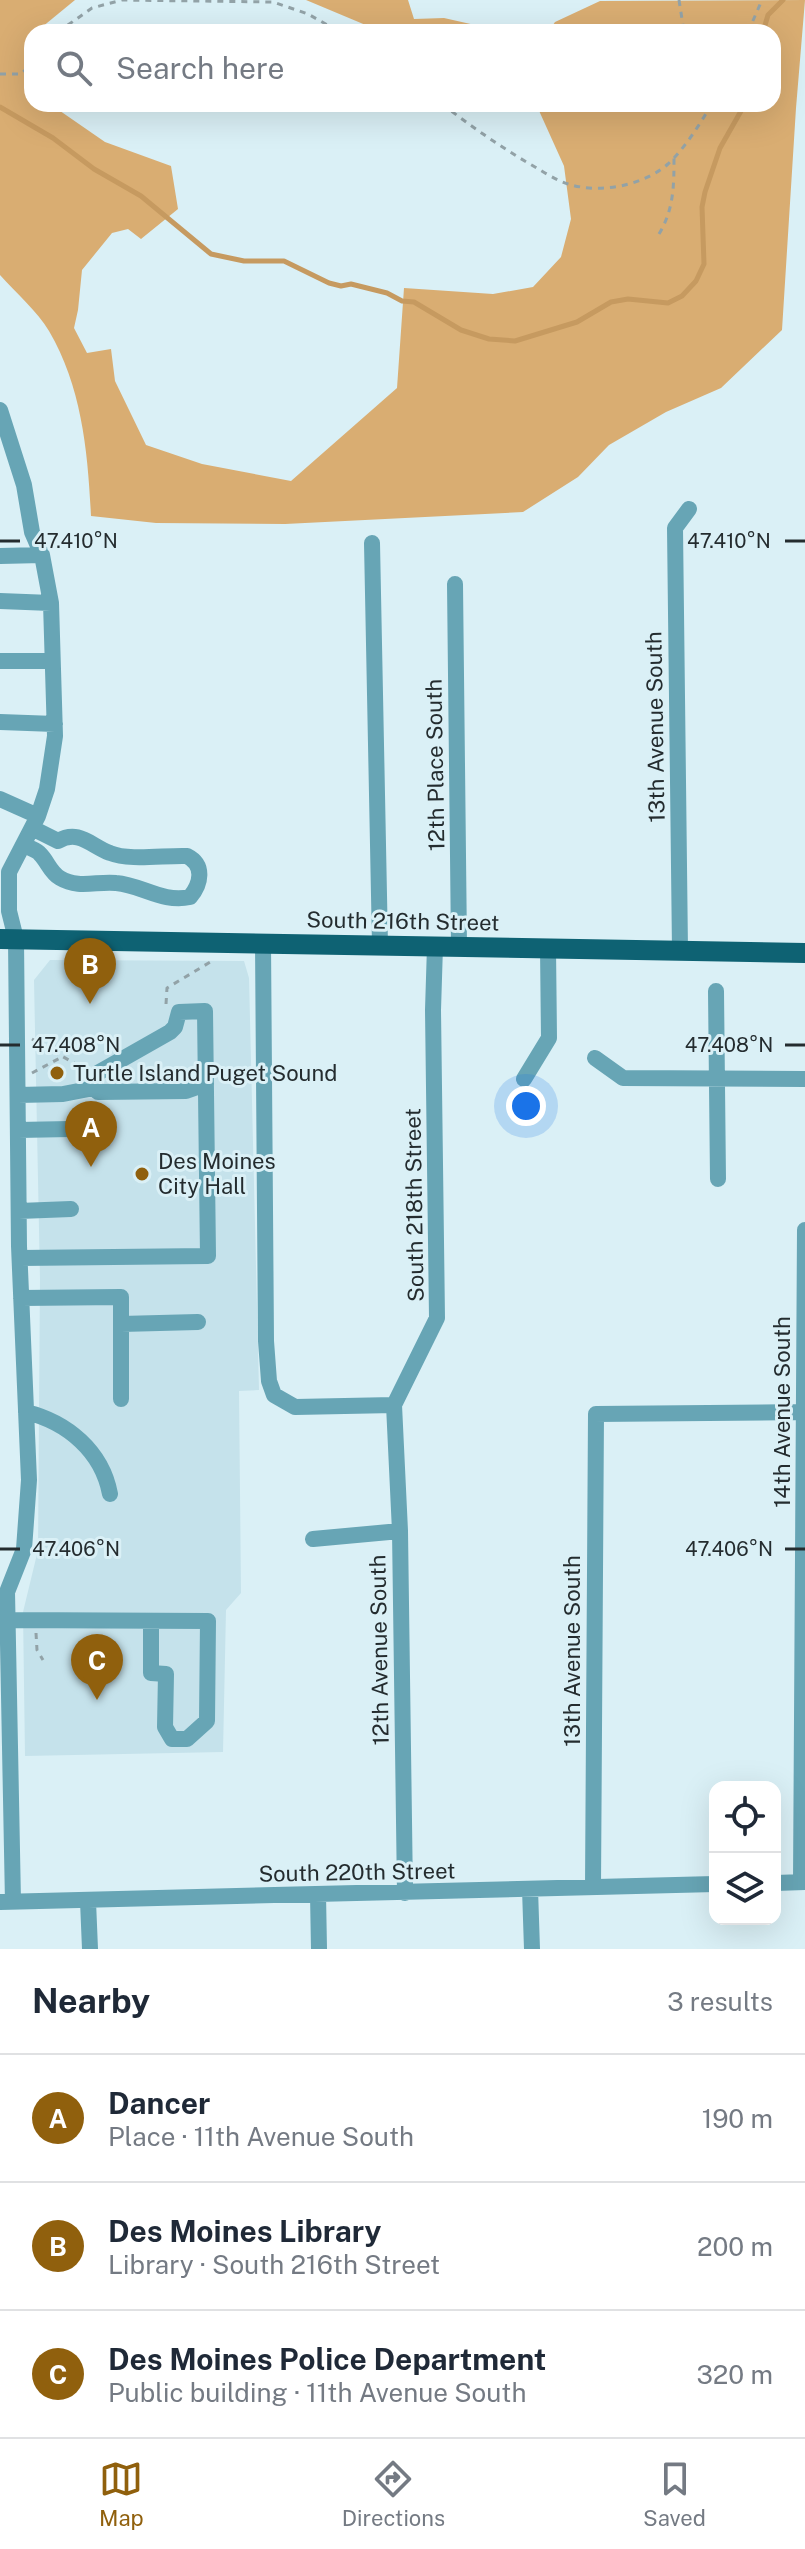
<!DOCTYPE html>
<html lang="en">
<head>
<meta charset="utf-8">
<style>
  :root { --surface:#fff; --page:#f6f6f7; --text:#1f2937; --muted:#747a83; --line:#e0e1e3; --accent:#90600d }
  body { margin:0; font-family:"Public Sans",sans-serif; background:var(--page); color:var(--text) }
  .controls { position:absolute; right:24px; bottom:24px; display:grid; overflow:hidden; border-radius:16px; box-shadow:0 8px 32px #0002 }
  .controls button { width:72px; height:72px; display:grid; place-items:center; padding:0; border:0; border-bottom:2px solid var(--line); background:var(--surface); color:var(--text); font:40px sans-serif }
  .you { position:absolute; left:526px; top:1106px; width:28px; height:28px; margin:-20px; border:6px solid #fff; border-radius:50%; background:#1a73e8; box-shadow:0 0 0 12px #1a73e833 }
  .badge { display:grid; place-items:center; width:52px; height:52px; border-radius:50%; background:var(--accent); color:#fff; font-size:26px; font-weight:700 }
  .pin { position:absolute; translate:-50% -66px; filter:drop-shadow(0 2px 4px #0008) }
  .pin::after { content:''; position:absolute; top:42px; width:28px; height:24px; background:inherit; clip-path:polygon(0 0,100% 0,50% 100%) }
  .list { margin:0; padding:0; list-style:none }
  h2 { display:flex; justify-content:space-between; align-items:center; height:104px; margin:0; padding:0 32px; font-size:34px }
  h2 small { font-size:26px; font-weight:400; color:var(--muted) }
  .list li { display:grid; grid-template-columns:52px 1fr auto; gap:24px; align-items:center; box-sizing:border-box; height:128px; padding:0 32px; border-top:2px solid var(--line) }
  .list b { display:block; font-size:30px; white-space:nowrap }
  .list p { margin:0; font-size:26px; white-space:nowrap; color:var(--muted) }
  .list em { font-size:26px; font-style:normal; color:var(--muted) }
  .icon { flex:none; width:44px; height:44px; fill:none; stroke:currentColor; stroke-width:2; stroke-linecap:round; stroke-linejoin:round }
  .map { position:relative; flex:none; width:805px; height:1949px; overflow:hidden }
  .search { position:absolute; background:var(--surface); box-shadow:0 8px 32px #0002; left:24px; right:24px; top:24px; height:88px; display:flex; align-items:center; gap:20px; box-sizing:border-box; padding:0 28px; border-radius:24px; color:var(--muted); font-size:30px }
  .sheet { height:488px; background:var(--surface) }
  nav { display:flex; justify-content:space-around; align-items:center; box-sizing:border-box; height:112px; border-top:2px solid var(--line); background:var(--surface); font-size:22px; color:var(--muted) }
  nav a { display:grid; justify-items:center; gap:4px }
  nav .on { color:var(--accent) }
  .map>svg:first-child { display:block }
  .built { fill:#c5e2eb }
  .forest { fill:#d9ad72 }
  .lines { fill:none; stroke-linecap:round; stroke-linejoin:round }
  .stream { stroke:#c69a60; stroke-width:5 }
  .path { stroke:#92a2a7; stroke-width:3; stroke-dasharray:6 6; stroke-linecap:butt }
  .minor { stroke:#67a5b5; stroke-width:16 }
  .major { stroke:#0e6273; stroke-width:20 }
  .ticks { fill:none; stroke:#242c2f; stroke-width:3 }
  .poi-dot { fill:#90600d; stroke:#daf0f6; stroke-width:3 }
  .labels { text-anchor:middle; stroke-width:6; stroke-linejoin:round; paint-order:stroke }
  .street-label { font-size:22px; fill:#242c2f; stroke:#daf0f6 }
  .poi-label { font-size:22px; fill:#242c2f; stroke:#daf0f6; text-anchor:start }
  .ticks-label { font-size:20px; text-anchor:middle; fill:#242c2f; stroke:#daf0f6; stroke-width:6; stroke-linejoin:round; paint-order:stroke }
</style>
</head>
<body>
<div class="map">
<svg width="805" height="1949" viewBox="0 0 805 1949">
  <rect width="100%" height="100%" fill="#daf0f6"/>
  <path class="built" d="M50 960 244 961 249 978 259 1390 239 1391 241 1593 226 1610 223 1752 25 1756 23 1612 38 1550 40 1279 34 980Z"/>
  <path class="forest" d="M0 0H75L36 32H32V104H50L105 142 171 166 178 209 141 239 128 229 112 233 82 270 78 310 74 328 87 353 111 349 115 381 146 445 202 464 291 481 397 388 404 288 493 294 533 287 561 257 571 219 564 166 536 104H773V32H548L555 22 600 1 805 0 796 108 782 330 721 388 666 412 609 445 578 477 523 512 285 524 156 523 91 516C88 453 82 387 49 331 37 311 16 293 0 275Z
    M306 0H408L414 19 444 18 475 25 479 32H376L368 26Z"/>
  <g class="lines">
    <path class="stream" d="M763 32 768 15 783 0
      M0 107 53 138 94 169 141 196 211 254 244 261H284L329 283 341 286 351 284 387 293 402 301 414 302 461 330 489 339 515 341 577 322 611 302 628 299 668 303 682 296 696 281 704 264 702 207 705 192 720 148 745 104"/>
    <path class="path" d="M679 0 684 32
      M58 32 92 8 122 0 273 2 308 14 340 32
      M748 32 762 0
      M0 74H21L32 64
      M442 104C472 127 502 148 535 167 545 173 556 180 568 184 599 194 643 186 668 164 686 147 699 125 712 104
      M703 104 706 114
      M659 234C674 209 674 185 674 157
      M166 1004 167 988 212 961
      M32 1039 81 1067
      M32 1073 60 1058
      M36 1633 37 1650 43 1660"/>
    <path class="minor" d="M0 410 24 485 32 532 42 555 51 603 55 736 47 789 38 816 9 872V911L16 939 19 1246 29 1480 24 1549 7 1592 13 1902
      M372 543 380 945
      M0 556 42 555
      M455 584 459 946
      M0 601 51 603
      M0 661H52
      M0 722 55 724
      M0 799 38 816
      M24 845C29 848 37 850 40 854 48 862 50 872 60 878 78 889 97 881 116 883 142 885 162 903 190 897 201 884 205 865 187 856 165 855 129 861 110 853 91 846 79 829 58 841L32 828
      M263 943 266 1341 269 1381 274 1395 295 1407 394 1405
      M680 950 675 528 689 509
      M716 991 718 1179
      M595 1058 623 1078 805 1079
      M524 1079 549 1038 548 948
      M18 1095 63 1094 94 1088
      M18 1130 70 1129
      M19 1211 71 1209
      M20 1258 208 1256 205 1011 179 1012 175 1027 170 1032 96 1074 94 1088 98 1092 186 1091 206 1084
      M21 1298 121 1297V1399
      M121 1324 198 1322
      M26 1412C67 1422 102 1451 110 1494
      M313 1539 400 1531
      M8 1620 208 1621 207 1721 187 1739H172L165 1727 166 1674 151 1673V1621
      M801 1882 805 1230
      M775 1883 805 1882
      M593 1887 596 1414 805 1412
      M530 1889 532 1949
      M405 1893 400 1531 394 1405 437 1318 433 1010 435 946
      M318 1894 319 1949
      M88 1901 90 1949
      M0 1902 715 1884"/>
    <path class="major" d="M0 939 805 953"/>
  </g>
  <path class="ticks" d="M0 541H20M785 541H805M0 1045H20M785 1045H805M0 1549H20M785 1549H805"/>
  <g class="poi-dot">
    <circle cx="57" cy="1073" r="8"/>
    <circle cx="142" cy="1174" r="8"/>
  </g>
  <g class="labels">
    <g class="street-label">
      <text transform="translate(655 727) rotate(-91)" y="8">13th Avenue South</text>
      <text transform="translate(435 765) rotate(-91)" y="8">12th Place South</text>
      <text transform="translate(403 921) rotate(1)" y="8">South 216th Street</text>
      <text transform="translate(414 1205) rotate(-91)" y="8">South 218th Street</text>
      <text transform="translate(782 1412) rotate(-90)" y="8">14th Avenue South</text>
      <text transform="translate(379 1650) rotate(-91)" y="8">12th Avenue South</text>
      <text transform="translate(572 1651) rotate(-90)" y="8">13th Avenue South</text>
      <text transform="translate(357 1872) rotate(-1)" y="8">South 220th Street</text>
    </g>
    <g class="poi-label">
      <text x="73" y="1081">Turtle Island Puget Sound</text>
      <text x="158" y="1169">Des Moines<tspan x="158" dy="25">City Hall</tspan></text>
    </g>
  </g>
  <g class="ticks-label">
    <text x="76" y="548">47.410°N</text>
    <text x="729" y="548">47.410°N</text>
    <text x="76" y="1052">47.408°N</text>
    <text x="729" y="1052">47.408°N</text>
    <text x="76" y="1556">47.406°N</text>
    <text x="729" y="1556">47.406°N</text>
  </g>
</svg>
<div class="controls">
<button><svg class="icon" aria-label="locate" viewBox="0 0 24 24"><circle cx="12" cy="12" r="6"/><path d="M12 2v4M12 18v4M2 12h4M18 12h4"/></svg></button>
<button><svg class="icon" aria-label="layers" viewBox="0 0 24 24"><path d="M12 4l9 5-9 5-9-5zM3 14l9 5 9-5"/></svg></button>
</div>
<div class="you"></div>
<div class="pin badge" style="left:91px;top:1167px">A</div>
<div class="pin badge" style="left:90px;top:1004px">B</div>
<div class="pin badge" style="left:97px;top:1700px">C</div>
<div class="search"><svg class="icon" aria-label="search" viewBox="0 0 24 24"><circle cx="10" cy="10" r="6"/><path d="M15 15l6 6"/></svg>Search here</div>
</div>
<section class="sheet">
<h2>Nearby<small>3 results</small></h2>
<ul class="list">
<li><span class="badge">A</span><div><b>Dancer</b><p>Place · 11th Avenue South</p></div><em>190 m</em></li>
<li><span class="badge">B</span><div><b>Des Moines Library</b><p>Library · South 216th Street</p></div><em>200 m</em></li>
<li><span class="badge">C</span><div><b>Des Moines Police Department</b><p>Public building · 11th Avenue South</p></div><em>320 m</em></li>
</ul>
</section>
<nav>
<a class="on"><svg class="icon" aria-label="map" viewBox="0 0 24 24"><path d="M3 6l6-2 6 2 6-2v14l-6 2-6-2-6 2zM9 4v14M15 6v14"/></svg>Map</a>
<a><svg class="icon" aria-label="directions" viewBox="0 0 24 24"><path d="M12 3l9 9-9 9-9-9zM9 14v-3h6M13 9l2 2-2 2"/></svg>Directions</a>
<a><svg class="icon" aria-label="saved" viewBox="0 0 24 24"><path d="M7 4h10v16l-5-4-5 4z"/></svg>Saved</a>
</nav>
</body>
</html>
